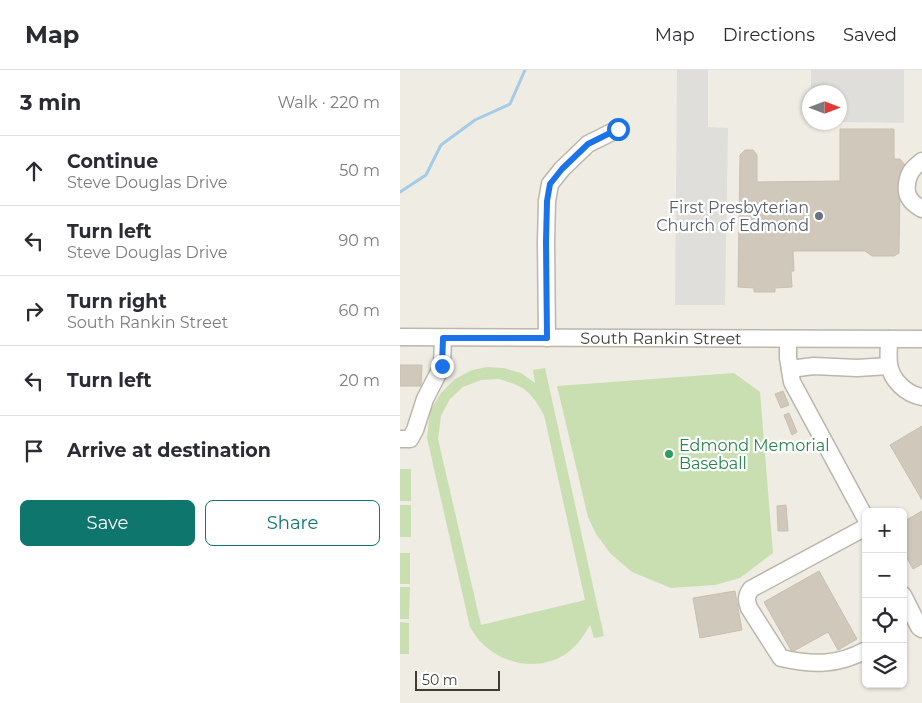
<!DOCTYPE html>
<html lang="en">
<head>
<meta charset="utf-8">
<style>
  :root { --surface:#fff; --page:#f7f7f7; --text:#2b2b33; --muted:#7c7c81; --line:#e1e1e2; --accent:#0f766e }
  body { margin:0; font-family:Montserrat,sans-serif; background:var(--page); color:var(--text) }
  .controls { position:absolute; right:15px; bottom:15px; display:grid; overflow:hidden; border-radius:8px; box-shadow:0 1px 4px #0004 }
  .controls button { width:45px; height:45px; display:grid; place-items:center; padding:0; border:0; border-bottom:1px solid var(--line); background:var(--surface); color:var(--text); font:25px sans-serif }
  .compass { position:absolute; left:402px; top:15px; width:45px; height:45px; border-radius:50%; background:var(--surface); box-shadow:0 1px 4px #0004; rotate:90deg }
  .scale { position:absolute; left:15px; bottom:12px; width:85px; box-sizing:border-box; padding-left:5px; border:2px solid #403c34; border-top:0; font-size:14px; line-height:18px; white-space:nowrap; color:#403c34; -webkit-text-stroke:4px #fff; paint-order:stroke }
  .stop { position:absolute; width:15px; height:15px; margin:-11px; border:4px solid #1a73e8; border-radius:50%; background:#fff }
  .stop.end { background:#1a73e8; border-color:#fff; box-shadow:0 1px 5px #0008 }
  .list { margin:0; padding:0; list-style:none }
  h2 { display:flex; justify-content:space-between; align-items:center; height:65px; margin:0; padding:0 20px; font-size:21px }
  h2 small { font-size:16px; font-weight:400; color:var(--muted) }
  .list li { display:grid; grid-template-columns:32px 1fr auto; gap:15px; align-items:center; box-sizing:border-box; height:70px; padding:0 20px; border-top:1px solid var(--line) }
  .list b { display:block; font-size:19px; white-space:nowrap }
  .list p { margin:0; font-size:16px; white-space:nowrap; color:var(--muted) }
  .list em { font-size:16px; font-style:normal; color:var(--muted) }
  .actions { display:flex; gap:10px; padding:15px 20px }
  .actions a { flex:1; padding:11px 0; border:1px solid var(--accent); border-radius:8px; text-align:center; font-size:18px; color:var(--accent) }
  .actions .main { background:var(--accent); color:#fff }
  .icon { flex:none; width:28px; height:28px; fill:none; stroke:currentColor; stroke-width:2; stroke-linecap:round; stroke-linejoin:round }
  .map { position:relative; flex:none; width:522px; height:633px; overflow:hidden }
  header { display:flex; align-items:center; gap:30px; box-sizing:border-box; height:70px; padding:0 25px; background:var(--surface); border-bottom:1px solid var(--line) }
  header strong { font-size:24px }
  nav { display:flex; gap:28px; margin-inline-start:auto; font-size:18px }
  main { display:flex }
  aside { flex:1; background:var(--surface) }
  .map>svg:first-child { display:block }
  .green { fill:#c9dfb1; fill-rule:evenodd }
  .parking { fill:#e0dedb }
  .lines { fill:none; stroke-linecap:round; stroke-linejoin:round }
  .stream { stroke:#a6cbe6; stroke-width:3 }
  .building { fill:#cfc8bb; stroke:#c9bfaf }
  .minor-casing { stroke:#bcb6ab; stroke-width:19 }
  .minor { stroke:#fff; stroke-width:16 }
  .route { stroke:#1a73e8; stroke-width:6 }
  .worship-dot { fill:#6b7280; stroke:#fff; stroke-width:2 }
  .leisure-dot { fill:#2e9e5b; stroke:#fff; stroke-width:2 }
  .labels { text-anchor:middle; stroke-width:4.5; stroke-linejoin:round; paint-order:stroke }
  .worship-label { font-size:16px; fill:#5b616d; stroke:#fff; text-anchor:end }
  .street-label { font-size:16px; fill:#403c34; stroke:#fff }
  .leisure-label { font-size:16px; fill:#27864d; stroke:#fff; text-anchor:start }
</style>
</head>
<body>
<header>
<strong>Map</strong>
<nav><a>Map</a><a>Directions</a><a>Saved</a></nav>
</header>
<main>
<aside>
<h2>3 min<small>Walk · 220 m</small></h2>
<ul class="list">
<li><svg class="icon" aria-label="ahead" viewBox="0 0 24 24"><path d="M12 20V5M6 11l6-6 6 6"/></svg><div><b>Continue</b><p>Steve Douglas Drive</p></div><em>50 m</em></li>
<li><svg class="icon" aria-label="left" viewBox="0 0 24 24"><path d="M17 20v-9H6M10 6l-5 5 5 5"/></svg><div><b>Turn left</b><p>Steve Douglas Drive</p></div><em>90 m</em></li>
<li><svg class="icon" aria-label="right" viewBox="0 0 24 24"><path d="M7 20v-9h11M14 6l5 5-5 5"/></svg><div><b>Turn right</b><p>South Rankin Street</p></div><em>60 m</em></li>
<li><svg class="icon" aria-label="left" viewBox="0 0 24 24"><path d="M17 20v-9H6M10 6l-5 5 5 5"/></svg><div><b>Turn left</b></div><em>20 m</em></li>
<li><svg class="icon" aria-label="arrive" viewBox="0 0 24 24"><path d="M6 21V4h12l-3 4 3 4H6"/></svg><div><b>Arrive at destination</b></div></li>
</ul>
<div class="actions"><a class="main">Save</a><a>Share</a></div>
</aside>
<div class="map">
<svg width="522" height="633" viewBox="0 0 522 633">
  <rect width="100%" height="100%" fill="#efece4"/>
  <path class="green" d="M87 297 104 298 121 303 135 313 133 300 145 298 204 566 194 568 190 555C184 565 179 573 171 580 145 602 105 597 82 573 77 569 74 563 70 557L27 368 30 341 41 323 55 309 72 300ZM99 309C126 317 130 321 144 345L185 530 81 555 38 369 41 346 50 329 63 317 81 310Z
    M334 303 360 322 373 483 340 508 315 515 271 518 232 502 210 483 196 464 188 447 157 316Z
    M0 399H11V431H0Z
    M0 435H11V467H0Z
    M0 483H10V514H0Z
    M0 517H10L9 549H0Z
    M0 552 9 553V584H0Z"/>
  <path class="parking" d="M277 0H308V57L328 58 325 235H275Z
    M411 0H504V53L440 52V22H411Z"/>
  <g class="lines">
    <path class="stream" d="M0 122 26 105 41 75 75 50 110 34 125 0"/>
  </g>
  <path class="building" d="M440 59H494V89H500L505 95V101L500 108 499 183 494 186H472L465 181H393L394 201H391L392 217 375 218V222H354V218L338 217 340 85 345 80H353L357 85V112L440 111Z
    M0 295H22L21 316H0Z
    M383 321 389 335 381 338 375 324Z
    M389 343 397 362 392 365 384 345Z
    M522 356V430L490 375Z
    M386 435 388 461H378L377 436Z
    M522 441V494L513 499 503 481V466L505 465 503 461V452Z
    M419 501 457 569 438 580 428 562 392 582 364 532Z
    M335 521 342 560 300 568 293 528Z"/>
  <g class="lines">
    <g class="minor-casing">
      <g id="minor">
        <path d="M522 91C519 94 515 96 513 99 507 106 504 121 510 129 513 134 517 136 522 139"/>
        <path id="s1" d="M0 267 522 269"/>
        <path d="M147 268 146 172 147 131 150 114 162 99 188 74 218 59"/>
        <path d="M388 269V288L392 312 466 449"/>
        <path d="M489 269C489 277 488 286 489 294 491 310 506 324 522 327"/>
        <path d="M390 299 414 296 457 298 489 296"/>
        <path d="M0 369H10L15 360 25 329 42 296 43 268"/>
        <path d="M466 457 351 519C346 526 346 530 349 538L381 588C412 595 437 596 466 580"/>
        <path d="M503 525 519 557 522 559"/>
      </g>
    </g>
    <use href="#minor" class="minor"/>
  </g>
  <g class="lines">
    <path class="route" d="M42 296 43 268H147L146 172 147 131 150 114 162 99 188 74 218 59"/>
  </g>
  <circle class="worship-dot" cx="419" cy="146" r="5"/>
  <circle class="leisure-dot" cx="269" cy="384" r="5"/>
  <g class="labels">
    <g class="worship-label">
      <text x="409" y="143">First Presbyterian<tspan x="409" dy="18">Church of Edmond</tspan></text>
    </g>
    <g class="street-label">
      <text dy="6" stroke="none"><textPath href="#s1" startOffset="261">South Rankin Street</textPath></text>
    </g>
    <g class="leisure-label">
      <text x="279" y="381">Edmond Memorial<tspan x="279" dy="18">Baseball</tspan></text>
    </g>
  </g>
</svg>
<div class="controls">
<button>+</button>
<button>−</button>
<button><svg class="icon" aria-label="locate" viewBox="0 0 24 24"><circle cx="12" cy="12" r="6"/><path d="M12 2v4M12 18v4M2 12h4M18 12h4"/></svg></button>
<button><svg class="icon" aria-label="layers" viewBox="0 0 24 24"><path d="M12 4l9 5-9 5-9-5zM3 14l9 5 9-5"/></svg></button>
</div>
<svg class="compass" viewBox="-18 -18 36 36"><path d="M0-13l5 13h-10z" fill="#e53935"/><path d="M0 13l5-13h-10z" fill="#7c7c81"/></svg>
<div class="scale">50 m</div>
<div class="stop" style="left:218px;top:59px"></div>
<div class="stop end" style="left:42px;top:296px"></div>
</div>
</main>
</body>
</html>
